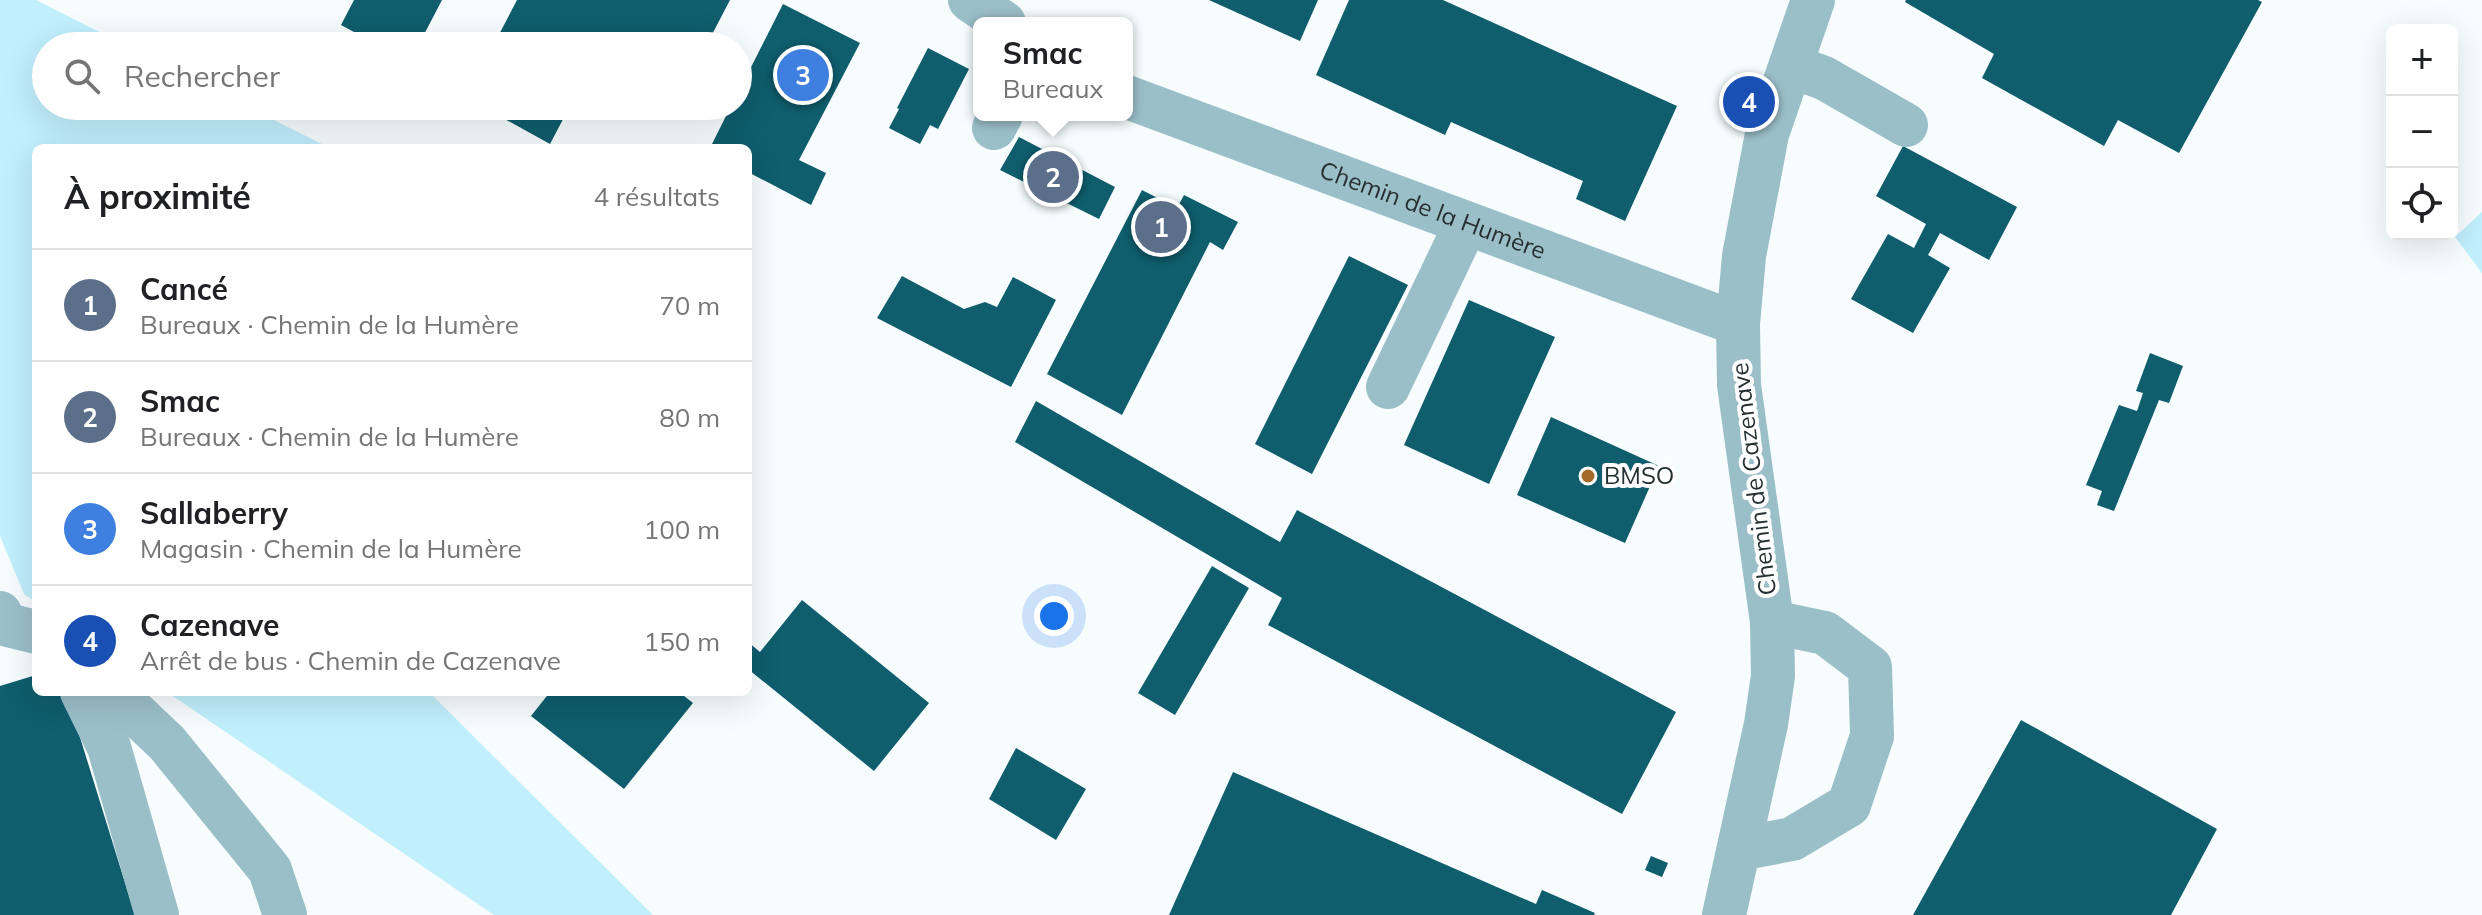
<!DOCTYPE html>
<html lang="fr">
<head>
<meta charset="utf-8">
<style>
  :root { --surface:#fff; --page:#f6f6f6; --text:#202124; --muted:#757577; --line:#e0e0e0; --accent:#a36a29 }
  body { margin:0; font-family:Mulish,sans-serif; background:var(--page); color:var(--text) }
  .controls { position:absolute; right:24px; top:24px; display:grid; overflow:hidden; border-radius:12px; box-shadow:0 8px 32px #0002 }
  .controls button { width:72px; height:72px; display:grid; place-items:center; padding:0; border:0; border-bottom:2px solid var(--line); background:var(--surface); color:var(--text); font:40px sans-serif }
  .you { position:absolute; left:1054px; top:616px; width:28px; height:28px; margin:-20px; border:6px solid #fff; border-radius:50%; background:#1a73e8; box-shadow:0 0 0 12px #1a73e833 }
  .badge { display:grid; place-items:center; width:52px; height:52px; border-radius:50%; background:var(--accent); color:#fff; font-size:26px; font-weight:700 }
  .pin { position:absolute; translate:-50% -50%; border:4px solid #fff; box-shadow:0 2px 8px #0006 }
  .popup { position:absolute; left:973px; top:17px; width:160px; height:104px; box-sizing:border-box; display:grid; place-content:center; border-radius:12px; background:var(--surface); filter:drop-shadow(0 2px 6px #0005); font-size:26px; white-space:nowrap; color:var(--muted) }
  .popup b { font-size:30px; color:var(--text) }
  .popup::after { content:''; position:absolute; left:50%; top:100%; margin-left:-16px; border:16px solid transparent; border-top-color:var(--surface) }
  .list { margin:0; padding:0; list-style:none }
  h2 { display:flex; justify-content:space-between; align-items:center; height:104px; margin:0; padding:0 32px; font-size:34px }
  h2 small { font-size:26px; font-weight:400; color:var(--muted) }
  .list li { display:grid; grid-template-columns:52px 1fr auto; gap:24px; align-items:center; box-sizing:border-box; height:112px; padding:0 32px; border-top:2px solid var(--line) }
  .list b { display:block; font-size:30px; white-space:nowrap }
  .list p { margin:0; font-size:26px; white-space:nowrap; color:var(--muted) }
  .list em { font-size:26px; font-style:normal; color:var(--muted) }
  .icon { flex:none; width:44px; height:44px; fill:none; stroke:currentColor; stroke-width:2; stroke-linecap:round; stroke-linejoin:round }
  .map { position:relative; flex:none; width:2482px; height:915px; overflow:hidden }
  .search { position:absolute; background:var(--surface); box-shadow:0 8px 32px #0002; left:32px; top:32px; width:720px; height:88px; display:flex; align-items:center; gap:20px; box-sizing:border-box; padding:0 28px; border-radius:44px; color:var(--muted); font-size:30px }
  .panel { position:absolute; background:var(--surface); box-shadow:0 8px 32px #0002; left:32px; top:144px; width:720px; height:552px; border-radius:12px }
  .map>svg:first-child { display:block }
  .green { fill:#c1effc }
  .building { fill:#0f5d6d }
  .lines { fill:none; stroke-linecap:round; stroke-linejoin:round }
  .minor { stroke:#9bbfc9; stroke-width:44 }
  .poi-dot { fill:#a36a29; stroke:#fff; stroke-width:3 }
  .labels { text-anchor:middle; stroke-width:8; stroke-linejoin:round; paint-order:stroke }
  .street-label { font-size:24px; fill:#263032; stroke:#fff }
  .poi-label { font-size:24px; fill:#263032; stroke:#fff; text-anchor:start }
</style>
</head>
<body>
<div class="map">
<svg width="2482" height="915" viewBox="0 0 2482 915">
  <rect width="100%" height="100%" fill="#f7fdfe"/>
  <path class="green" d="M0 0H36L127 46H46V106H246L330 148H36V602L24 594 0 536Z
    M2482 212V273L2455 237Z
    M167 692H429L653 915H494Z"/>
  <path class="building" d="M354 0H442L418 46H380L341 25Z
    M517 0H730L706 46H493Z
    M1209 0H1318L1300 41Z
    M1349 0H1443L1677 106 1625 221 1576 199 1583 181 1451 122 1445 135 1316 75Z
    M1906 0H2258L2262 2 2179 153 2118 120 2104 146 1982 78 1994 54 1905 2Z
    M783 4 860 43 799 160 826 173 811 205 748 172V148H710L731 106H738V93Z
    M928 48 969 69 938 129 930 125 920 144 889 128 899 109 897 108Z
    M481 106H570L550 144Z
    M1019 137 1115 187 1099 219 1000 170Z
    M1903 146 2017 207 1989 260 1940 233 1928 255 1950 268 1913 333 1851 299 1888 234 1914 248 1926 224 1876 196Z
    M1142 190 1177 208 1184 195 1238 222 1223 250 1210 242 1122 415 1047 374Z
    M1349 256 1408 285 1312 474 1255 444Z
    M902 276 964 309 985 302 997 307 1013 277 1056 300 1011 387 877 318Z
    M1469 300 1555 337 1489 484 1404 445Z
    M2150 353 2183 366 2169 403 2159 400 2114 511 2097 505 2102 491 2086 485 2119 405 2137 411 2143 393 2136 391Z
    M1036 401 1280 542 1297 510 1676 712 1622 814 1268 625 1282 598 1015 442Z
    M1551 417 1659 466 1625 543 1517 495Z
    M1212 566 1249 588 1175 715 1138 693Z
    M802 600 929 703 874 771 748 669V642L760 652Z
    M36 675V692H66L135 915H0V686Z
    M550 692H679L693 703 624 789 531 716Z
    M2021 720 2217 829 2171 915H1913Z
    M1016 748 1086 789 1056 840 989 799Z
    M1233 772 1536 904 1542 890 1595 913 1594 915H1169Z
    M1651 856 1668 863 1662 877 1645 870Z"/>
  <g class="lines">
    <g class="minor">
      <path d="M970 0 1004 23"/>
      <path d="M1791 66 1824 78 1906 125"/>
      <path id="s1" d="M1127 97 1738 324"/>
      <path d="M994 128 1001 115"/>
      <path d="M1388 387 1466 224"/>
      <path d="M0 613 4 624 36 632"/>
      <path d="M82 692 109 747 157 915"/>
      <path d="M113 692 167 743 270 870 285 915"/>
      <path d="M1739 849 1792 839 1849 805 1872 736 1870 667 1825 633 1772 622"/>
      <path d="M1724 915 1766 724 1773 676 1772 622 1739 385 1738 324 1744 256 1767 134 1813 0"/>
    </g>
  </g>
  <circle class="poi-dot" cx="1588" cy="476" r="8"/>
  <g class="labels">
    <g class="street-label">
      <text dy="8" stroke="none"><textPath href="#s1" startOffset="326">Chemin de la Humère</textPath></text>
      <text transform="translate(1754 479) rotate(-97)" y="8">Chemin de Cazenave</text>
    </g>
    <g class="poi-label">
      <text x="1604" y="484">BMSO</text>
    </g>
  </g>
</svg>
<div class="controls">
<button>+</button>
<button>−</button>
<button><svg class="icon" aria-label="locate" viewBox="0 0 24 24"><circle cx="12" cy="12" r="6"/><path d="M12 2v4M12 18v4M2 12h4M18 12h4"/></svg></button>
</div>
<div class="you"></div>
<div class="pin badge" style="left:1161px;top:227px;background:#5c6f8a">1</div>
<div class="pin badge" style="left:1053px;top:177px;background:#5c6f8a">2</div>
<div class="popup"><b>Smac</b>Bureaux</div>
<div class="pin badge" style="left:803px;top:75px;background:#3f7fe0">3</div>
<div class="pin badge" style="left:1749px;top:102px;background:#1a4fb4">4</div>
<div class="search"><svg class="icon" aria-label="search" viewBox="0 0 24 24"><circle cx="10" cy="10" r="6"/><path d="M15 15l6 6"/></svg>Rechercher</div>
<section class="panel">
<h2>À proximité<small>4 résultats</small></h2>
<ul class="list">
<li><span class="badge" style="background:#5c6f8a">1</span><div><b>Cancé</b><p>Bureaux · Chemin de la Humère</p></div><em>70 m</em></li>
<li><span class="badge" style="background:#5c6f8a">2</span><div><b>Smac</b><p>Bureaux · Chemin de la Humère</p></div><em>80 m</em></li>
<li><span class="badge" style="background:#3f7fe0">3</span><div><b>Sallaberry</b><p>Magasin · Chemin de la Humère</p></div><em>100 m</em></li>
<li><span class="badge" style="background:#1a4fb4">4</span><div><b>Cazenave</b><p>Arrêt de bus · Chemin de Cazenave</p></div><em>150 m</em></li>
</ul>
</section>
</div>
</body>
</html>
